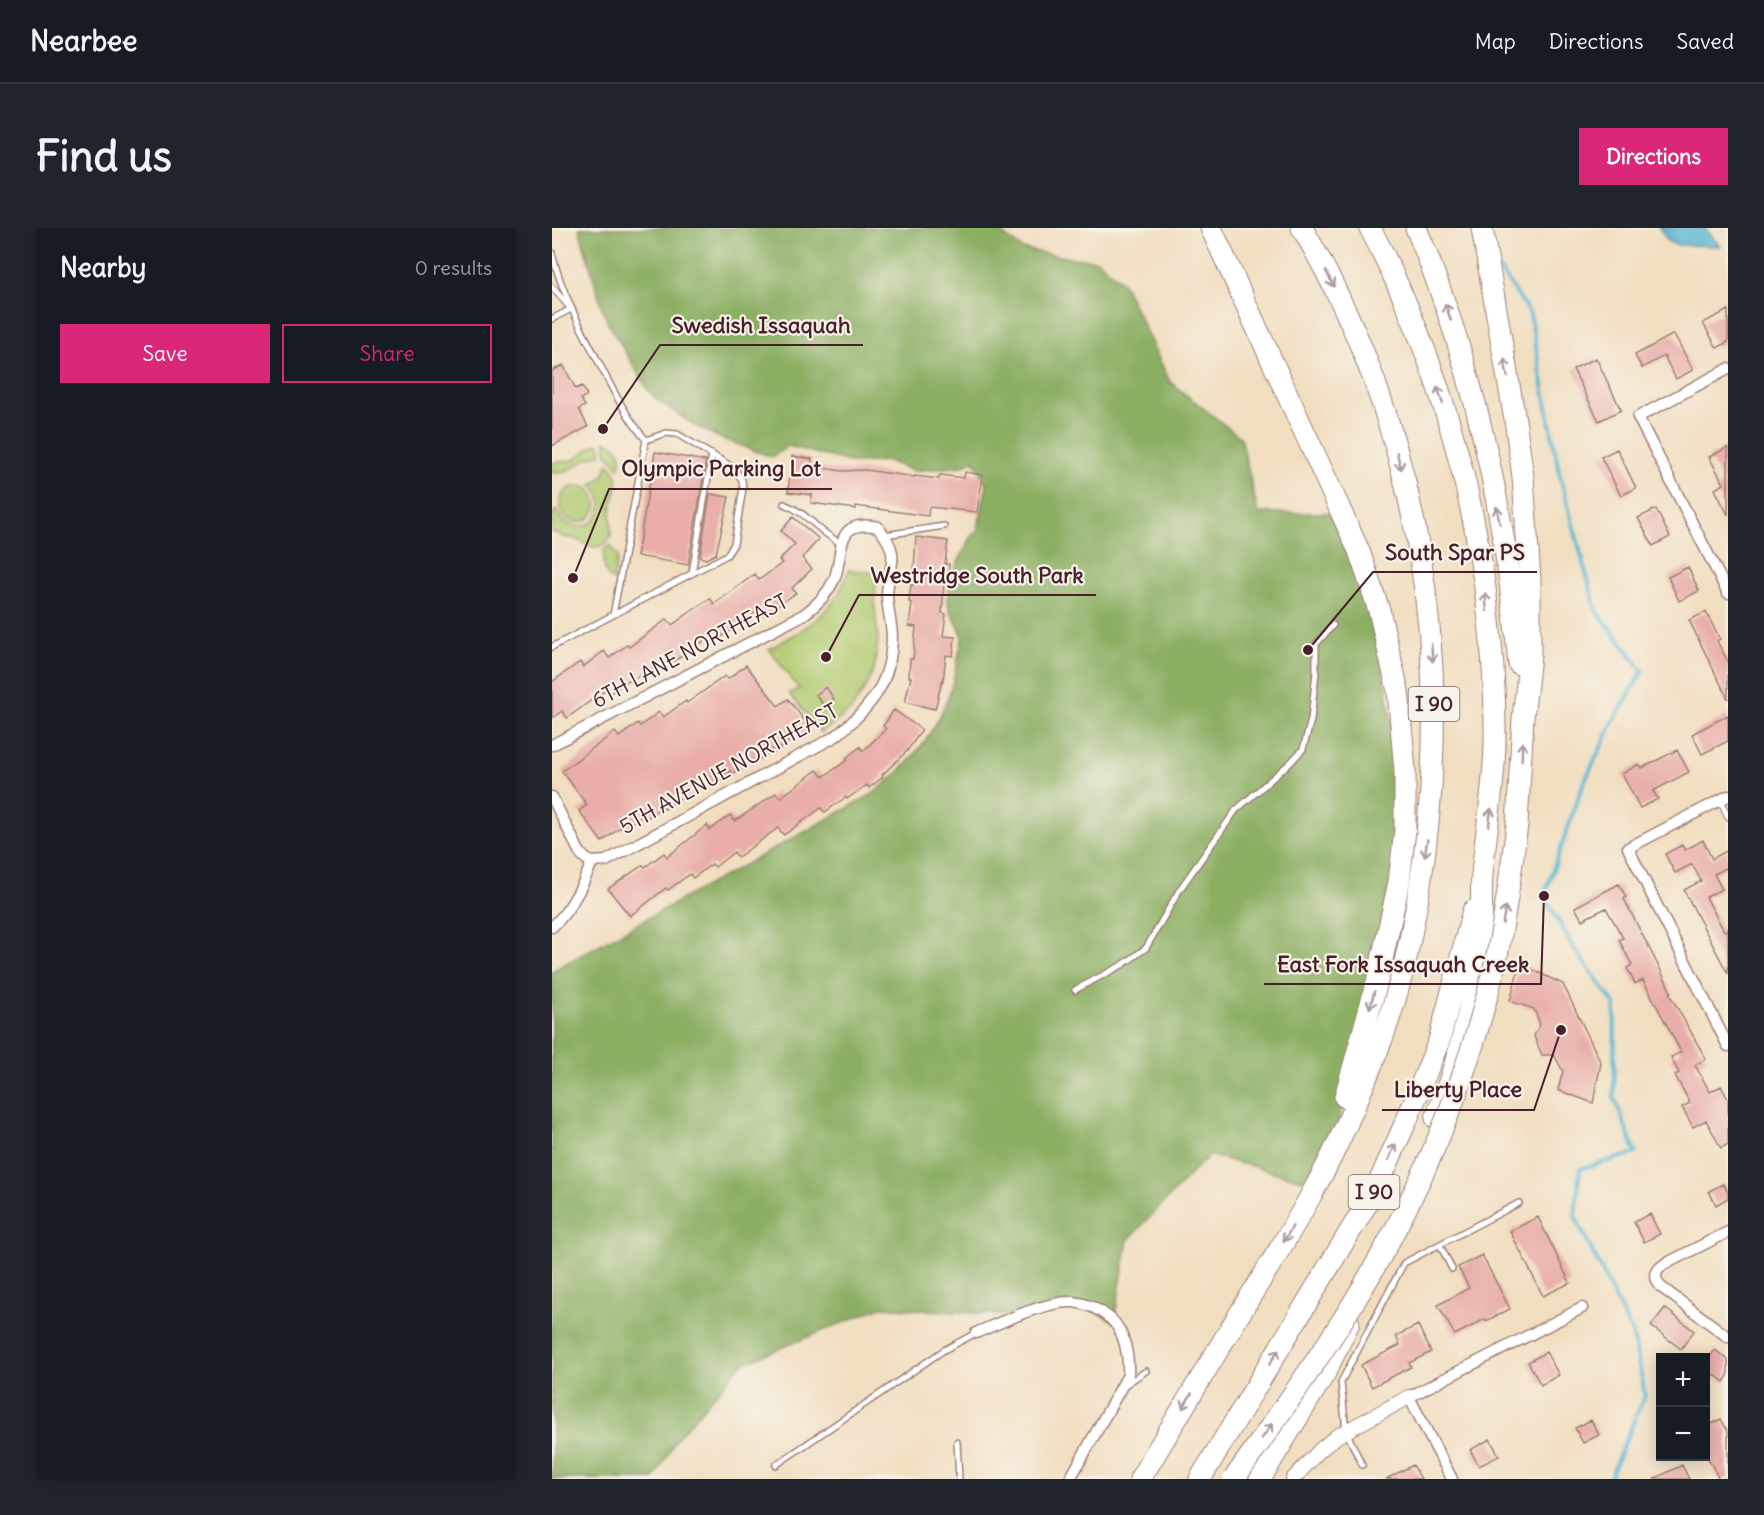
<!DOCTYPE html>
<html lang="en">
<head>
<meta charset="utf-8">
<style>
  :root { --surface:#171b24; --page:#20242c; --text:#f1f3f6; --muted:#9ea1a6; --line:#363941; --accent:#db2777 }
  body { margin:0; font-family:Delius,sans-serif; background:var(--page); color:var(--text) }
  .controls { position:absolute; right:18px; bottom:18px; display:grid; overflow:hidden; border-radius:0px; box-shadow:0 3px 15px #0003 }
  .controls button { width:54px; height:54px; display:grid; place-items:center; padding:0; border:0; border-bottom:2px solid var(--line); background:var(--surface); color:var(--text); font:30px sans-serif }
  .list { margin:0; padding:0; list-style:none }
  h2 { display:flex; justify-content:space-between; align-items:center; height:78px; margin:0; padding:0 24px; font-size:26px }
  h2 small { font-size:20px; font-weight:400; color:var(--muted) }
  .actions { display:flex; gap:12px; padding:18px 24px }
  .actions a { flex:1; padding:14px 0; border:2px solid var(--accent); border-radius:0px; text-align:center; font-size:21px; color:var(--accent) }
  .actions .main { background:var(--accent); color:#fff }
  .map { position:relative; flex:none; width:1176px; height:1251px; overflow:hidden; border-radius:0px }
  header { display:flex; align-items:center; gap:36px; box-sizing:border-box; height:84px; padding:0 30px; background:var(--surface); border-bottom:2px solid var(--line) }
  header strong { font-size:28px }
  nav { display:flex; gap:33px; margin-inline-start:auto; font-size:21px }
  .intro { display:flex; align-items:center; justify-content:space-between; box-sizing:border-box; height:144px; padding:0 36px }
  h1 { margin:0; font-size:42px }
  .button { padding:15px 27px; border-radius:0px; background:var(--accent); color:#fff; font-size:21px; font-weight:700 }
  main { display:flex; gap:36px; padding:0 36px }
  aside { flex:1; background:var(--surface); border-radius:0px; box-shadow:0 3px 15px #0003 }
  .map>svg:first-child { display:block }
  .green { fill:#b0cb71; stroke:#7d754e; stroke-width:1.5 }
  .forest { fill:#8caf63; stroke:#6b6747; stroke-width:1.5 }
  .water { fill:#54b4d2; stroke:#4f6a7e; stroke-width:1.5 }
  .lines { fill:none; stroke-linecap:round; stroke-linejoin:round }
  .stream { stroke:#54b4d2; stroke-width:4 }
  .building { fill:#e9aea9 }
  .service-casing { stroke:#9e7e76; stroke-width:8 }
  .minor-casing { stroke:#9e7e76; stroke-width:13 }
  .tertiary-casing { stroke:#9e7e76; stroke-width:16 }
  .motorway-casing { stroke:#9e7e76; stroke-width:23 }
  .service { stroke:#fff; stroke-width:5 }
  .minor { stroke:#fff; stroke-width:10 }
  .tertiary { stroke:#fff; stroke-width:14 }
  .motorway { stroke:#fff; stroke-width:21 }
  .motorway-bridge-casing { stroke:#9e7e76; stroke-width:23; stroke-linecap:butt }
  .motorway-bridge { stroke:#fff; stroke-width:21 }
  .oneway { stroke:#ae9aa0 }
  .labels { text-anchor:middle; stroke-width:4.5; stroke-linejoin:round; paint-order:stroke }
  .shield { fill:#f7f3e8; stroke:#7e5f64; stroke-width:1.5 }
  .shield-label { font-size:20px; font-weight:bold; fill:#4a1f2b }
  .street-label { font-size:21px; fill:#4a1f2b; stroke:#f7f3e8 }
  .leader { fill:none; stroke:#4a1f2b; stroke-width:2 }
  .callout-dot { fill:#4a1f2b; stroke:#f7f3e8; stroke-width:2 }
  .callout-label { font-size:22px; text-anchor:middle; font-weight:bold; fill:#4a1f2b; stroke:#f7f3e8; stroke-width:4.5; stroke-linejoin:round; paint-order:stroke }
</style>
</head>
<body>
<header>
<strong>Nearbee</strong>
<nav><a>Map</a><a>Directions</a><a>Saved</a></nav>
</header>
<div class="intro"><h1>Find us</h1><a class="button">Directions</a></div>
<main>
<aside>
<h2>Nearby<small>0 results</small></h2>
<ul class="list">
</ul>
<div class="actions"><a class="main">Save</a><a>Share</a></div>
</aside>
<div class="map">
<svg width="1176" height="1251" viewBox="0 0 1176 1251">
  <rect width="100%" height="100%" fill="#f7f3e8"/>
  <filter id="ink" filterUnits="userSpaceOnUse"><feTurbulence type="fractalNoise" baseFrequency=".0167" numOctaves="2"/><feDisplacementMap in="SourceGraphic" scale="12" xChannelSelector="R" yChannelSelector="G"/><feConvolveMatrix kernelMatrix="1 2 1 2 8 2 1 2 1" color-interpolation-filters="sRGB"/></filter>
  <filter id="wash" filterUnits="userSpaceOnUse"><feTurbulence type="fractalNoise" baseFrequency=".008" numOctaves="4" result="noise"/><feDisplacementMap in="SourceGraphic" scale="24" xChannelSelector="R" yChannelSelector="G"/><feGaussianBlur stdDeviation="1.35" result="paint"/><feColorMatrix in="noise" values="0 0 0 0 0 0 0 0 0 0 0 0 0 0 0 0 0 1.4 0 .05"/><feComposite in="paint" operator="in"/></filter>
  <g filter="url(#wash)">
    <rect width="100%" height="100%" fill="#f1dec0"/>
    <path class="green" d="M54 213C66 218 73 227 67 240 61 230 51 227 54 213Z
      M44 216H48L50 227C30 227 21 247 0 245V235L21 232Z
      M56 235C73 249 62 265 59 282 57 296 66 312 48 318 34 322 26 307 13 310L4 305H0V287L4 282C23 319 68 286 40 257L51 248Z
      M8 276a18 18 0 1 1 36 0a18 18 0 1 1-36 0Z
      M59 317 61 323 66 328 61 353C50 345 52 334 52 322Z
      M297 342 318 344 324 347 323 379 326 412 323 437 316 456 299 482 269 505 237 465 247 461 217 421C256 399 282 387 297 342Z"/>
    <path class="forest" d="M27 0H442L471 21 518 30 545 32 571 55 618 154 689 210 706 285H778L804 345 820 395 835 462 843 520V631L799 850 766 956 657 927 576 1012 562 1094 532 1076 465 1088 329 1079 190 1136 125 1210 102 1251H0V743L319 567C364 534 395 492 405 436 406 427 410 417 410 408 409 398 399 389 397 379 391 355 410 327 421 306L425 304 435 257 422 232 410 238 362 243 335 233 302 235 236 218 220 229 168 210 144 198 104 171 96 162 56 95 51 83Z"/>
    <path class="water" d="M1107 0H1153L1168 18 1127 17 1117 14Z"/>
    <g class="lines">
      <path class="stream" d="M946 38 978 86 1007 244 1044 382 1091 443 1062 492 1030 559 992 668 1020 717 1063 777 1062 869 1084 925 1028 941 1023 988 1081 1107 1093 1167 1057 1251"/>
    </g>
    <g id="blocks">
      <path class="building" d="M1176 82V114L1165 120 1151 95Z
        M1122 106 1141 142 1124 151 1112 128 1090 140 1083 127Z
        M1044 130 1069 182 1047 193 1021 141Z
        M11 137 24 161 30 158 35 167 29 171 33 178 27 181 36 199 0 218V143Z
        M1176 219V287L1163 261 1172 256 1157 229Z
        M1065 221 1084 260 1069 268 1049 229Z
        M103 224 154 233 136 337 85 328Z
        M240 228 260 231 259 238 290 243 313 242 363 249V248L387 251 388 247 412 250 413 244 431 247 425 284 377 279 376 288 304 278V281L259 275 260 267 236 264Z
        M158 266 177 269 164 326 154 331 148 329Z
        M1104 281 1118 309 1101 318 1086 290Z
        M241 289 267 311 250 330 260 341 240 360 244 365 210 388 206 383 165 412 161 407 122 433 118 428 99 442 97 440 79 454 77 451 59 465 55 461 15 490 10 483 0 490V454L28 434 31 439 52 423 57 430 75 417 77 419 115 391 120 397 158 370 162 376 203 346 207 352 230 335 227 332 243 316 229 303Z
        M364 309 396 313 393 336H397L396 354H392L390 385 394 386 391 408 403 409 401 428 394 427 391 453H390L383 481 353 474 359 449H357L358 431H361L364 399 357 398 360 375 357 374 359 356 361 357Z
        M1136 339 1147 363 1127 373 1116 349Z
        M1154 384 1168 411 1165 413 1176 434V471L1137 392Z
        M194 437 226 478 236 471 259 501 244 513 241 510 223 524 221 521 202 535 199 532 180 546 178 543 160 558 156 553 134 570 132 567 113 581 111 578 92 592 89 588 71 601 69 599 50 614 27 583 35 577 10 543 63 504 67 509 86 495 88 498 107 484 111 489 134 473 135 475 173 448 176 451Z
        M274 459 282 471 272 478 264 467Z
        M342 482 370 502 355 523 330 547 331 549 317 560 315 557 295 571 294 569 273 584 269 580 232 607 226 600 186 629 182 624 163 639 160 636 141 650 138 646 116 662 114 660 78 688 56 661 91 637 93 639 112 625 115 629 155 597 158 602 178 587 183 593 224 565 228 570 265 542 271 549 295 532 294 530 308 519 311 523 334 501 331 498Z
        M1176 487V513L1150 526 1140 506Z
        M1125 522 1137 544 1101 563 1106 571 1088 580 1070 546 1087 536 1090 540Z
        M1151 612 1160 631 1176 622V639L1162 646 1170 661 1154 669 1172 703 1176 701V746L1132 662 1149 653 1140 636 1123 645 1113 626 1130 617 1133 622Z
        M1067 656 1074 669 1072 671 1109 743 1119 764 1117 765 1154 831 1143 837 1158 864 1169 858 1176 871V916L1169 920 1154 892 1141 899 1130 879 1138 875 1123 847 1127 845 1119 829 1129 824 1091 752 1083 756 1075 740 1080 737 1067 712 1071 710 1054 680 1030 692 1023 679Z
        M968 736 1011 756 1049 835 1041 875 1006 862 1011 843 1002 827H990L982 808 988 796 982 781 958 773Z
        M1171 956 1176 964V970L1164 977 1157 963Z
        M1098 986 1108 1006 1092 1014 1082 994Z
        M986 989 1018 1055 991 1068 958 1003Z
        M930 1027 958 1081 934 1093 933 1091 903 1107 886 1077 917 1060 906 1039Z
        M1113 1080 1142 1103 1129 1121 1099 1098Z
        M866 1097 879 1124 857 1135 859 1139 820 1159 809 1137 848 1117 844 1108Z
        M1163 1122 1176 1132V1148L1172 1154 1154 1140V1134Z
        M994 1124 1007 1147 989 1157 976 1134Z
        M1169 1191 1176 1204V1251H1167L1154 1226V1199Z
        M1039 1192 1047 1207 1031 1215 1023 1200Z
        M938 1211 947 1228 927 1238 918 1222Z
        M861 1237 869 1251H834Z
        M1130 1237 1137 1251H1102Z"/>
    </g>
  </g>
  <g filter="url(#ink)">
    <use href="#blocks" fill-opacity="0" stroke="#9e7e76" stroke-width="1.5"/>
    <g class="lines">
      <g class="service-casing">
        <path id="service" d="M0 25C10 66 29 100 48 137 62 164 75 190 94 212L61 387 0 419
          M0 59 19 81 0 91
          M232 276C258 286 265 304 289 315
          M333 307 392 298
          M140 345 160 226
          M61 387 175 327 182 316 191 260 190 252 182 240 125 206 114 205 94 212
          M1168 572 1176 589
          M523 762 572 736 594 720 628 661 684 582 738 535 751 521 759 492 764 444V416L781 397
          M888 1017 900 1041
          M573 1157 594 1143
          M405 1214 407 1251
          M224 1237 392 1122 424 1105
          M810 1237 794 1203 789 1154 852 1035 967 975"/>
      </g>
      <g class="minor-casing">
        <path id="minor" d="M1176 141 1086 189 1176 365
          M0 517 251 387C264 378 275 367 282 352 293 325 280 290 326 299 352 331 335 336 335 369 336 382 339 394 340 407 340 455 319 479 284 508L54 633 40 634C31 657 18 683 0 699
          M1176 568 1076 620 1176 818
          M0 569 28 625 34 631 40 634
          M1176 1004 1113 1036C1103 1042 1101 1049 1109 1059L1176 1109
          M424 1105C449 1094 494 1073 521 1074 536 1075 548 1082 559 1091 573 1104 577 1128 576 1147L518 1251
          M900 1251 857 1169 1030 1080"/>
      </g>
      <g class="tertiary-casing">
        <path id="tertiary" d="M741 1251 768 1222 785 1208 857 1169"/>
      </g>
      <g class="motorway-casing">
        <path id="motorway" d="M659 0 807 323 827 382 846 463 853 543V602L847 654 825 754 793 869
          M818 0C899 154 944 335 943 510 943 556 934 601 930 647 928 673 932 700 928 726 919 781 905 838 884 890
          M864 0C922 138 954 287 967 436
          M930 0 964 198 971 249 978 352V428L971 490 965 597
          M588 1251C624 1191 660 1132 696 1072 720 1034 744 996 765 956 789 913 808 867 826 821 847 769 859 713 868 657 904 432 867 198 750 0
          M648 1251 825 959 856 889 887 813 921 683
          M708 1251 774 1143 797 1095"/>
      </g>
      <use href="#service" class="service"/>
      <use href="#minor" class="minor"/>
      <use href="#tertiary" class="tertiary"/>
      <use href="#motorway" class="motorway"/>
      <g class="motorway-bridge-casing">
        <path id="motorway-bridge" d="M682 1251C721 1195 761 1140 797 1082 865 973 917 853 945 727 954 685 959 641 965 597"/>
      </g>
      <use href="#motorway-bridge" class="motorway-bridge"/>
    </g>
    <defs><path id="oneway-shaft" d="M-6 0H5M1.5-3L5.5 0L1.5 3" fill="none" stroke-width="1.6" stroke-linecap="round" stroke-linejoin="round" transform="scale(1.5)"/></defs>
    <g class="oneway">
      <use href="#oneway-shaft" transform="translate(778 51) rotate(63)"/>
      <use href="#oneway-shaft" transform="translate(896 84) rotate(-109)"/>
      <use href="#oneway-shaft" transform="translate(954 140) rotate(-100)"/>
      <use href="#oneway-shaft" transform="translate(888 167) rotate(-108)"/>
      <use href="#oneway-shaft" transform="translate(847 233) rotate(76)"/>
      <use href="#oneway-shaft" transform="translate(946 287) rotate(-101)"/>
      <use href="#oneway-shaft" transform="translate(934 374) rotate(-97)"/>
      <use href="#oneway-shaft" transform="translate(880 425) rotate(85)"/>
      <use href="#oneway-shaft" transform="translate(970 523) rotate(-88)"/>
      <use href="#oneway-shaft" transform="translate(938 589) rotate(-83)"/>
      <use href="#oneway-shaft" transform="translate(874 620) rotate(99)"/>
      <use href="#oneway-shaft" transform="translate(952 687) rotate(-81)"/>
      <use href="#oneway-shaft" transform="translate(820 772) rotate(105)"/>
      <use href="#oneway-shaft" transform="translate(840 924) rotate(-66)"/>
      <use href="#oneway-shaft" transform="translate(736 1006) rotate(120)"/>
      <use href="#oneway-shaft" transform="translate(722 1129) rotate(-59)"/>
      <use href="#oneway-shaft" transform="translate(635 1173) rotate(121)"/>
      <use href="#oneway-shaft" transform="translate(715 1203) rotate(-55)"/>
    </g>
  </g>
  <g class="labels">
    <g class="shield">
      <rect x="856.5" y="459" width="51" height="34" rx="4.5"/>
      <rect x="796.5" y="947" width="51" height="34" rx="4.5"/>
    </g>
    <g class="shield-label">
      <text x="882" y="483">I 90</text>
      <text x="822" y="971">I 90</text>
    </g>
    <g class="street-label">
      <text transform="translate(138 423) rotate(-28)" y="7">6TH LANE NORTHEAST</text>
      <text transform="translate(177 541) rotate(-29)" y="7">5TH AVENUE NORTHEAST</text>
    </g>
  </g>
  <path class="leader" d="M51 201L108 117H311M21 350L57 261H280M756 422L821 344H985M274 429L307 367H544M992 668L989 756H712M1009 802L982 882H830"/>
  <g class="callout-dot">
    <circle cx="51" cy="201" r="6"/>
    <circle cx="21" cy="350" r="6"/>
    <circle cx="756" cy="422" r="6"/>
    <circle cx="274" cy="429" r="6"/>
    <circle cx="992" cy="668" r="6"/>
    <circle cx="1009" cy="802" r="6"/>
  </g>
  <g class="callout-label">
    <text x="209" y="105">Swedish Issaquah</text>
    <text x="169" y="248">Olympic Parking Lot</text>
    <text x="903" y="332">South Spar PS</text>
    <text x="425" y="355">Westridge South Park</text>
    <text x="851" y="744">East Fork Issaquah Creek</text>
    <text x="906" y="869">Liberty Place</text>
  </g>
</svg>
<div class="controls">
<button>+</button>
<button>−</button>
</div>
</div>
</main>
</body>
</html>
